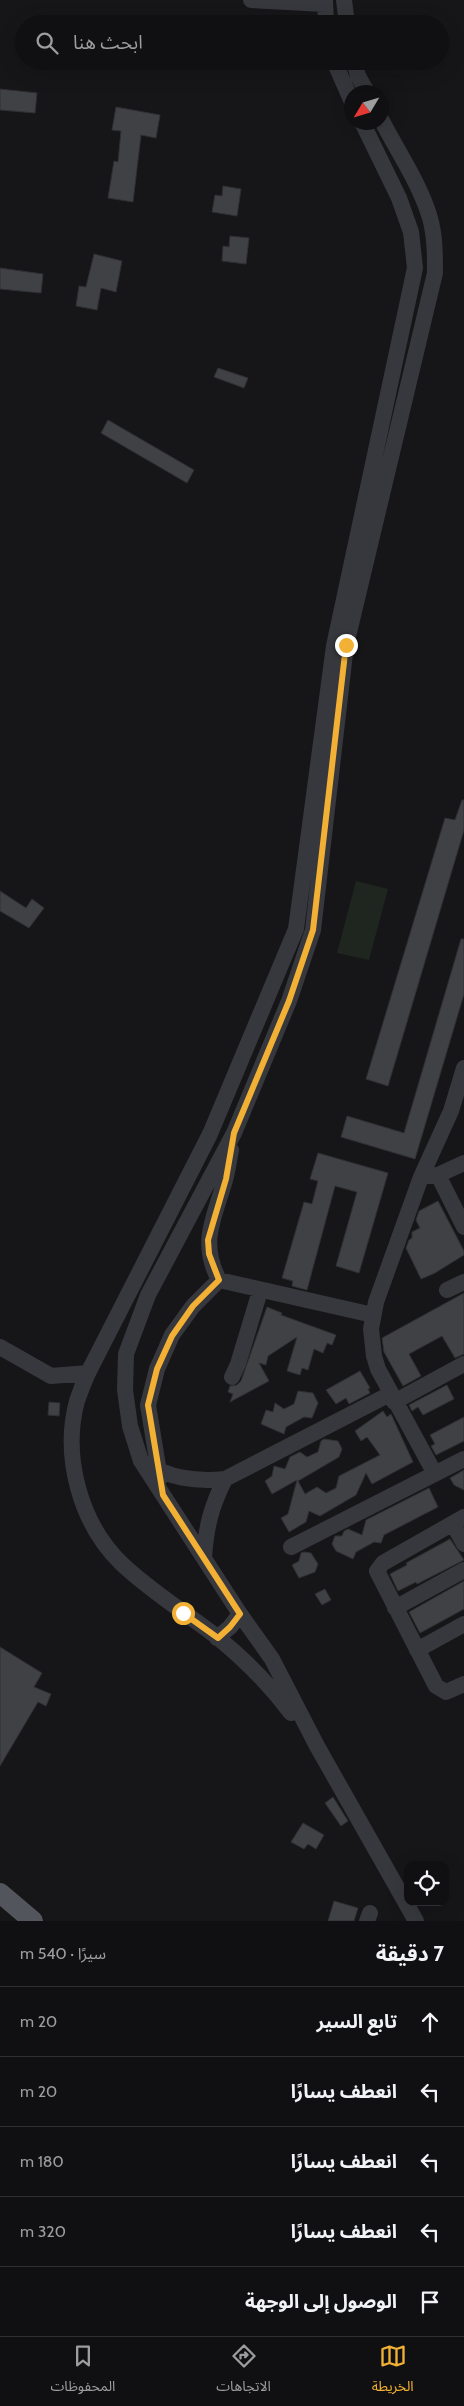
<!DOCTYPE html>
<html lang="ar">
<head>
<meta charset="utf-8">
<style>
  :root { --surface:#101012; --page:#19191b; --text:#f1f3f6; --muted:#9c9d9f; --line:#303032; --accent:#f2b134 }
  body { margin:0; font-family:Cabin,"Noto Sans Arabic",sans-serif; background:var(--page); color:var(--text); direction:rtl }
  .controls { position:absolute; right:15px; bottom:15px; display:grid; overflow:hidden; border-radius:10px; box-shadow:0 5px 20px #0002 }
  .controls button { width:45px; height:45px; display:grid; place-items:center; padding:0; border:0; border-bottom:1px solid var(--line); background:var(--surface); color:var(--text); font:25px sans-serif }
  .compass { position:absolute; left:344px; top:85px; width:45px; height:45px; border-radius:50%; background:var(--surface); box-shadow:0 5px 20px #0002; rotate:232deg }
  .stop { position:absolute; width:15px; height:15px; margin:-11px; border:4px solid #f2b134; border-radius:50%; background:#fff }
  .stop.end { background:#f2b134; border-color:#fff; box-shadow:0 1px 5px #0008 }
  .list { margin:0; padding:0; list-style:none }
  h2 { display:flex; justify-content:space-between; align-items:center; height:65px; margin:0; padding:0 20px; font-size:21px }
  h2 small { font-size:16px; font-weight:400; color:var(--muted) }
  .list li { display:grid; grid-template-columns:32px 1fr auto; gap:15px; align-items:center; box-sizing:border-box; height:70px; padding:0 20px; border-top:1px solid var(--line) }
  .list b { display:block; font-size:19px; white-space:nowrap }
  .list em { font-size:16px; font-style:normal; color:var(--muted) }
  .icon { flex:none; width:28px; height:28px; fill:none; stroke:currentColor; stroke-width:2; stroke-linecap:round; stroke-linejoin:round }
  .map { position:relative; flex:none; width:464px; height:1921px; overflow:hidden; direction:ltr }
  .search { position:absolute; background:var(--surface); box-shadow:0 5px 20px #0002; left:15px; right:15px; top:15px; height:55px; display:flex; align-items:center; gap:12px; box-sizing:border-box; padding:0 18px; border-radius:28px; color:var(--muted); font-size:19px }
  .sheet { height:415px; background:var(--surface) }
  nav { display:flex; justify-content:space-around; align-items:center; box-sizing:border-box; height:70px; border-top:1px solid var(--line); background:var(--surface); font-size:14px; color:var(--muted) }
  nav a { display:grid; justify-items:center; gap:2px }
  nav .on { color:var(--accent) }
  .map>svg:first-child { display:block }
  .green { fill:#1e261f }
  .building { fill:#404145; stroke:#303034 }
  .lines { fill:none; stroke-linecap:round; stroke-linejoin:round }
  .minor { stroke:#37383d; stroke-width:16 }
  .major { stroke:#53555c; stroke-width:20 }
  .route { stroke:#f2b134; stroke-width:6 }
</style>
</head>
<body>
<div class="map">
<svg width="464" height="1921" viewBox="0 0 464 1921">
  <rect width="100%" height="100%" fill="#161618"/>
  <path class="green" d="M356 881 388 889 369 960 337 953Z"/>
  <path class="building" d="M0 89 37 93 35 113 0 110Z
    M116 107 160 115 156 138 141 135 133 202 108 198 114 161 118 162 121 131 112 130Z
    M223 186 241 189 237 216 212 212 215 195 222 196Z
    M230 236 249 238 246 264 222 261 223 246 229 247Z
    M94 254 122 261 116 292 101 288 97 310 76 306 79 286 86 287Z
    M0 268 43 274 41 293 0 289Z
    M218 368 248 378 244 388 214 377Z
    M108 420 194 470 187 483 101 433Z
    M462 800H464V830L388 1086 366 1079 445 818 455 820Z
    M0 891 26 908 32 899 44 908 29 928 0 911Z
    M461 939H464V994L415 1159 341 1137 347 1116 404 1133Z
    M318 1153 388 1173 359 1273 336 1266 357 1192 335 1186 307 1290 292 1286 293 1281 282 1278 304 1202 312 1204 318 1181 310 1179Z
    M438 1201 464 1251V1255L435 1273 421 1279 406 1248 409 1240 412 1238V1232L420 1228 416 1220 419 1211Z
    M464 1293V1354L455 1358 442 1336 409 1354 421 1376 403 1386 384 1352 382 1338Z
    M267 1307 282 1313 281 1315 336 1335 332 1345 327 1343 323 1353 314 1349 308 1370 302 1368 300 1375 287 1371 297 1337 268 1356 266 1365 259 1363 269 1381 230 1402 233 1394 228 1392 230 1386 237 1385 241 1381Z
    M360 1371 370 1388 368 1389 370 1393 349 1404 346 1398 336 1404 326 1390Z
    M447 1385 454 1399 423 1415 418 1407 412 1411 409 1405Z
    M298 1391 313 1393 318 1403 312 1418 304 1417 286 1427 284 1434 261 1424 266 1410 273 1412 275 1403 284 1409 294 1404Z
    M49 1402 60 1403 59 1416 48 1415Z
    M383 1411 387 1417 391 1414 413 1462 372 1484 366 1473 356 1495 320 1516 309 1511 306 1522 289 1532 281 1518 288 1514 297 1480 272 1494 265 1481 272 1476 274 1466 285 1469 290 1457 300 1452 307 1457 318 1452 321 1441 324 1439 338 1441 342 1449 339 1457 298 1481 305 1494 317 1487 326 1493 336 1488 339 1476 380 1455 367 1437 361 1441 355 1431Z
    M464 1417V1441L436 1455 431 1446 435 1444 430 1435Z
    M464 1470V1490L454 1485 450 1478Z
    M429 1488 438 1507 384 1535 381 1543 374 1542 356 1552 353 1559 336 1551 332 1544 335 1536H342L344 1531 348 1529 362 1535 366 1520Z
    M450 1539 464 1560 417 1584 416 1582 398 1591 390 1574 407 1565 406 1563Z
    M304 1552 311 1553 318 1564 315 1572 299 1578 292 1565 299 1561 301 1553Z
    M464 1581V1609L420 1633 409 1612Z
    M325 1589 331 1600 322 1605 315 1594Z
    M0 1647 42 1673 34 1687 51 1694 46 1706 38 1702 0 1766Z
    M333 1797 348 1821 341 1826 325 1803Z
    M303 1823 324 1835 316 1849 308 1844 304 1849 291 1842Z
    M334 1901 358 1908 354 1921H328Z"/>
  <g class="lines">
    <path class="minor" d="M251 0 324 4
      M325 0 326 24
      M344 0 347 24
      M334 61 352 102
      M354 61 358 76 367 92
      M382 121C398 152 420 184 430 218 435 236 435 254 435 273L346 645 313 930 289 1001 234 1133 148 1295 126 1354 125 1390 130 1426 141 1461 240 1614 272 1659 317 1746 416 1921
      M231 1150C229 1160 228 1170 225 1180 214 1219 199 1242 219 1280L373 1315
      M438 1175 464 1227
      M428 1176 438 1175 464 1163
      M447 1290 464 1282
      M0 1347 51 1376 88 1373
      M232 1377 238 1364 260 1291
      M394 1402 464 1364
      M143 1462C169 1478 195 1482 225 1479L390 1394
      M435 1474 378 1369 374 1356 371 1329 376 1302 421 1177 451 1111 464 1068
      M160 1478 148 1405 157 1369 172 1335 193 1306 219 1280
      M464 1517 383 1563 377 1571 436 1686 446 1692 464 1684
      M453 1524 464 1544
      M291 1547 464 1459
      M204 1558C206 1527 211 1507 225 1479
      M395 1608 464 1570
      M217 1638 230 1627 240 1614
      M417 1650 464 1624
      M291 1713C270 1685 244 1659 217 1637 185 1612 150 1591 121 1563 80 1523 62 1456 77 1401 80 1392 84 1382 88 1373L210 1134 296 929 334 646 415 268 411 232 399 198 362 122
      M367 1921 370 1913"/>
    <path class="major" d="M0 1893 33 1921"/>
  </g>
  <g class="lines">
    <path class="route" d="M183 1613 218 1638 230 1627 240 1614 163 1495 148 1405 157 1369 172 1336 193 1306 219 1280 209 1254 208 1240 226 1179 234 1133 289 1001 313 930 346 645"/>
  </g>
</svg>
<div class="controls">
<button><svg class="icon" aria-label="locate" viewBox="0 0 24 24"><circle cx="12" cy="12" r="6"/><path d="M12 2v4M12 18v4M2 12h4M18 12h4"/></svg></button>
</div>
<svg class="compass" viewBox="-18 -18 36 36"><path d="M0-13l5 13h-10z" fill="#e53935"/><path d="M0 13l5-13h-10z" fill="#9c9d9f"/></svg>
<div class="stop" style="left:183px;top:1613px"></div>
<div class="stop end" style="left:346px;top:645px"></div>
<div class="search"><svg class="icon" aria-label="search" viewBox="0 0 24 24"><circle cx="10" cy="10" r="6"/><path d="M15 15l6 6"/></svg>ابحث هنا</div>
</div>
<section class="sheet">
<h2>7 دقيقة<small>سيرًا · 540 m</small></h2>
<ul class="list">
<li><svg class="icon" aria-label="ahead" viewBox="0 0 24 24"><path d="M12 20V5M6 11l6-6 6 6"/></svg><div><b>تابع السير</b></div><em>20 m</em></li>
<li><svg class="icon" aria-label="left" viewBox="0 0 24 24"><path d="M17 20v-9H6M10 6l-5 5 5 5"/></svg><div><b>انعطف يسارًا</b></div><em>20 m</em></li>
<li><svg class="icon" aria-label="left" viewBox="0 0 24 24"><path d="M17 20v-9H6M10 6l-5 5 5 5"/></svg><div><b>انعطف يسارًا</b></div><em>180 m</em></li>
<li><svg class="icon" aria-label="left" viewBox="0 0 24 24"><path d="M17 20v-9H6M10 6l-5 5 5 5"/></svg><div><b>انعطف يسارًا</b></div><em>320 m</em></li>
<li><svg class="icon" aria-label="arrive" viewBox="0 0 24 24"><path d="M6 21V4h12l-3 4 3 4H6"/></svg><div><b>الوصول إلى الوجهة</b></div></li>
</ul>
</section>
<nav>
<a class="on"><svg class="icon" aria-label="map" viewBox="0 0 24 24"><path d="M3 6l6-2 6 2 6-2v14l-6 2-6-2-6 2zM9 4v14M15 6v14"/></svg>الخريطة</a>
<a><svg class="icon" aria-label="directions" viewBox="0 0 24 24"><path d="M12 3l9 9-9 9-9-9zM9 14v-3h6M13 9l2 2-2 2"/></svg>الاتجاهات</a>
<a><svg class="icon" aria-label="saved" viewBox="0 0 24 24"><path d="M7 4h10v16l-5-4-5 4z"/></svg>المحفوظات</a>
</nav>
</body>
</html>
